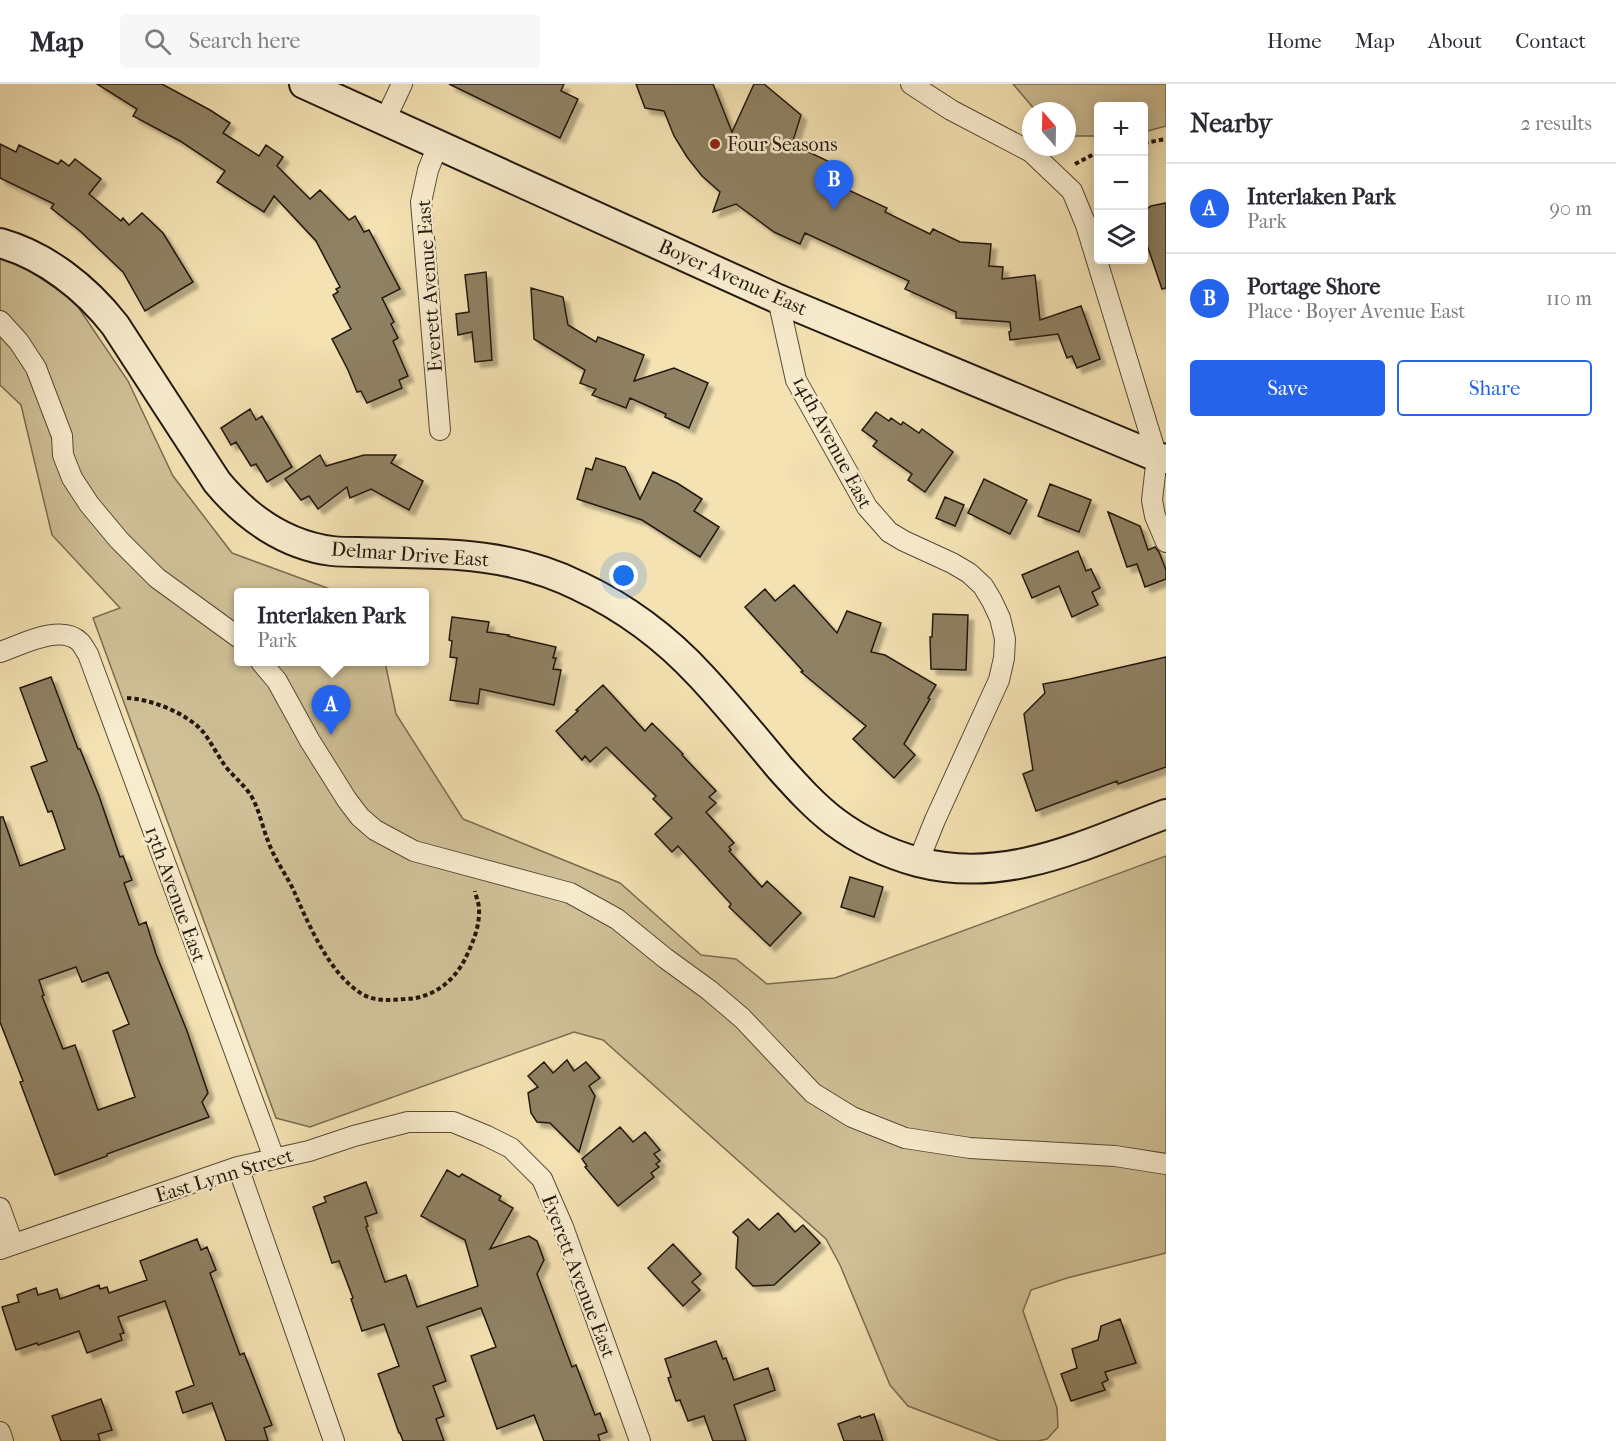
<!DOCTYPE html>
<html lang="en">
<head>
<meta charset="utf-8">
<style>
  :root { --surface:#fff; --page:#f7f7f7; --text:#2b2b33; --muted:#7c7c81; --line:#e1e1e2; --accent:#2563eb }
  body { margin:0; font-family:"IM FELL French Canon",serif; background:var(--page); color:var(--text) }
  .controls { position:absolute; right:18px; top:18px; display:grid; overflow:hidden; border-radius:6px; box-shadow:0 3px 15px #0003 }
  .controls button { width:54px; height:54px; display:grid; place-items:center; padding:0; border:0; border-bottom:2px solid var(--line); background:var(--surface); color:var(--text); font:30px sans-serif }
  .compass { position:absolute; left:1022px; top:18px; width:54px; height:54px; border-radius:50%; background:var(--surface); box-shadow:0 3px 15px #0003; rotate:340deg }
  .you { position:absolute; left:624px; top:492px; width:21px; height:21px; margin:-15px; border:4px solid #fff; border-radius:50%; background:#1a73e8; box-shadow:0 0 0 9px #1a73e833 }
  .badge { display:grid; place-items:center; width:39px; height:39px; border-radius:50%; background:var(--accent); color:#fff; font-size:20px; font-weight:700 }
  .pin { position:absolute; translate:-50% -50px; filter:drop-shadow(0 2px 3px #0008) }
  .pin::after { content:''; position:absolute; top:32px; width:21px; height:18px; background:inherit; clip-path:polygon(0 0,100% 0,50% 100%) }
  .popup { position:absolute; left:234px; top:504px; width:195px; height:78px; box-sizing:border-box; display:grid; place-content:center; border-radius:6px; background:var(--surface); filter:drop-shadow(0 2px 4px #0005); font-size:20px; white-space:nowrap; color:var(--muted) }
  .popup b { font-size:22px; color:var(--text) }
  .popup::after { content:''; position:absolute; left:50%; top:100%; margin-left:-12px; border:12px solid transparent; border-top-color:var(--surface) }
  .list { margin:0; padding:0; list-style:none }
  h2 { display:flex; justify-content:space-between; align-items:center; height:78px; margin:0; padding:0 24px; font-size:26px }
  h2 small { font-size:20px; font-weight:400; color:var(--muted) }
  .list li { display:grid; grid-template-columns:39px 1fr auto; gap:18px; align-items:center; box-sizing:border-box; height:90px; padding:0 24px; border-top:2px solid var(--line) }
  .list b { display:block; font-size:22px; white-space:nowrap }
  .list p { margin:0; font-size:20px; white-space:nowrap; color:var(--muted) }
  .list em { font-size:20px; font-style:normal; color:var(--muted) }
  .actions { display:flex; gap:12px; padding:18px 24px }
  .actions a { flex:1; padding:14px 0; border:2px solid var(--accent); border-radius:6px; text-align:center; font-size:21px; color:var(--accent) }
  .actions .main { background:var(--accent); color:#fff }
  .icon { flex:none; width:33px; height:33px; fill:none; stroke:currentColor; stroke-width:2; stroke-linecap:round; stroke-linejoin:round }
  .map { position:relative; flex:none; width:1166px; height:1357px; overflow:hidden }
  header { display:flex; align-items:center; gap:36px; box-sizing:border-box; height:84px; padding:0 30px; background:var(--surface); border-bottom:2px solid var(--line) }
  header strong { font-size:28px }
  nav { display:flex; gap:33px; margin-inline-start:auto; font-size:21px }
  .search { width:420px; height:54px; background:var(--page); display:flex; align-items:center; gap:15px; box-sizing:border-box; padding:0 21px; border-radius:6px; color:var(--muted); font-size:22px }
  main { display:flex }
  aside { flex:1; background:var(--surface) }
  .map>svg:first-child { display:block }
  .green { fill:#d0c097; stroke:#796c52; stroke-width:1.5 }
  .building { fill:#8f8163; stroke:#22180d; stroke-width:1.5; fill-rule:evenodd; filter:url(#shadow) }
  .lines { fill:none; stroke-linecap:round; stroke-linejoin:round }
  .street-casing { stroke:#564a36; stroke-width:22 }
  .secondary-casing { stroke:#22180d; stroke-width:32 }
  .path { stroke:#22180d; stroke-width:4; stroke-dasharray:4.5 3; stroke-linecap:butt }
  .street { stroke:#f8ecce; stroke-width:20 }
  .secondary { stroke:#f8ecce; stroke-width:28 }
  .poi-dot { fill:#8f2418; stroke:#f8ecce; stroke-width:2 }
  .labels { text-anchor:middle; stroke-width:5; stroke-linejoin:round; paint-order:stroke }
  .poi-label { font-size:20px; fill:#22180d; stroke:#f8ecce; text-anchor:start }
  .street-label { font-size:20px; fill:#22180d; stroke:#f8ecce }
</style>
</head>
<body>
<header>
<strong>Map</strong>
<div class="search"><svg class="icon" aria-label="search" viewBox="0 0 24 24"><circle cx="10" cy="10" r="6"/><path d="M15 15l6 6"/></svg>Search here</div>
<nav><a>Home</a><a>Map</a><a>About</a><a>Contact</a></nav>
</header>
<main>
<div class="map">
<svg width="1166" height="1357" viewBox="0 0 1166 1357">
  <defs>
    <filter id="shadow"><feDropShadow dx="5.5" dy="5.5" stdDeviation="1.5" flood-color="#0004"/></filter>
  </defs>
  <rect width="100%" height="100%" fill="#f4e2b3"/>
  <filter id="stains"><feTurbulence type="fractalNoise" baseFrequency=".00333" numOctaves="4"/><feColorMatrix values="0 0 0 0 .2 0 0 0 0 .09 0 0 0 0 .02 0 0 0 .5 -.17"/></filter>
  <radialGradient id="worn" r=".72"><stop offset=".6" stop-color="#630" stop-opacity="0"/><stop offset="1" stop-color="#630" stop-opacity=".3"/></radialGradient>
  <path class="green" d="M1013 0H1166V42L1144 48V22H1098V52H1070L1067 51V27H1036Z
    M0 173 14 176 74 217 128 297 173 392 232 469 338 508H238V578H385L396 630 463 735 620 799 701 871 736 875 767 900 835 894 1166 772V1169L1067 1194 1031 1206 1023 1227 1057 1324 1058 1343 1047 1355 1038 1357H1000L908 1322 890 1301 840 1181 826 1155 603 956 574 948 310 1043 276 1034 93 534 120 524 52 451 21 321 0 301Z"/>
  <path class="building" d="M97 0H162L210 26 230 39 223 49 259 72 266 61 283 73 277 82 310 115 320 106 349 136 355 132 364 148 369 146 400 205 382 214 394 238 391 240 398 254 393 257 408 292 399 296 402 304 367 319 361 307 357 308 348 286 332 255 351 245 333 211 338 208 336 205 340 203 316 157 274 112 264 128 217 98 225 87 180 57 133 32 137 25Z
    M449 0H564L561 7 578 15 560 54Z
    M636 0H713L732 48 754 0H764L801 31 792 60 834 80 827 96 887 124 885 128 930 150 933 145 960 158 991 160 989 182 1003 183 1002 195 1035 191 1040 236 1081 222 1100 275 1077 284 1072 272 1067 274 1058 250 1010 256 1009 248 1011 247 1010 238 956 234V228L905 205 909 197 805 149 800 160 774 148 736 120 713 128 720 108 702 92 687 73 674 52 664 27 645 24Z
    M0 60 16 68 19 61 58 80 61 76 69 82 75 75 101 95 89 110 121 137 123 134 129 141 142 129 163 149 193 198 145 227 123 188 80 147 51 124 54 120 0 94Z
    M1166 119V204L1162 205 1143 149V127L1151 122Z
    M486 188 492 276 475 278 472 248 458 251 456 230 469 228 465 191Z
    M531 204 563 213 568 241 596 258 598 253 644 271 634 297 674 284 708 299 689 344 665 333 666 330 630 314 626 324 592 311 596 305 580 299 585 286 534 255Z
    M250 325 256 336 262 332 292 383 267 398 256 380 251 382 236 358 231 361 221 344Z
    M876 328 889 337 891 334 901 341 903 338 919 349 922 345 953 368 925 408 908 396 912 390 873 362 877 357 862 346Z
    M320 371 326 382 364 371H396L391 379 423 397 409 426 371 405 350 414 347 403 318 425 309 412 301 416 285 395Z
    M596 374 625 383 640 415 653 388 677 399 702 415 694 427 719 443 700 473 642 436 577 415 586 384 592 386Z
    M984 395 1027 416 1010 450 968 429Z
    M1050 400 1091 416 1079 448 1038 432Z
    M945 413 964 421 955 442 936 434Z
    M1108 428 1140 442 1148 466 1155 463 1159 468 1166 486V495L1145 503 1137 480 1127 483Z
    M1078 467 1086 487 1091 485 1100 504 1092 508 1098 521 1072 533 1059 502 1032 514 1022 491Z
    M794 501 837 549 847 527 881 539 871 568 885 571 936 601 928 614 930 615 904 660 915 671 894 694 853 655 866 642 801 588 803 587 745 523 765 505 775 517Z
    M933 530 968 531 966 586 931 585 930 553H932Z
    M452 533 489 538 487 548 509 551 508 552 556 563 553 574H556L553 585 561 586 554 621 480 605 478 620 450 616 457 574 450 573 452 557 449 556Z
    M1166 573V683L1118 700 1117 697 1036 727 1023 690 1033 686 1024 630 1045 609 1043 600 1070 595Z
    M51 593 78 665H80L99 712 120 773 123 772 132 796 124 799 139 841 146 838 156 870 187 947 208 1009 202 1018 209 1033 107 1070V1072L55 1091 20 998 23 997 0 938V733H3L20 782 65 765 52 727 48 728 31 683 47 677 20 604ZM76 883 82 898 108 888 129 940 113 947 135 1013 98 1026 75 961 63 965 42 912 44 911 39 896Z
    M603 601 645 647 652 639 683 670 682 671 716 707 709 713 716 719 706 728 734 759 729 763 731 766 729 767 762 803 767 797 801 829 770 862 729 823 731 820 678 762 672 768 655 750 672 734 653 715 656 712 606 663 590 678 585 672 582 676 556 647 578 627 576 626Z
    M850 793 883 803 874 833 841 823Z
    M567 976 574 987 586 978 600 994 589 1002 595 1012 579 1068 550 1039 537 1038 531 1029 528 1009 538 1003 528 992 544 978 553 989Z
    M620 1043 633 1058 645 1048 660 1066 654 1070 660 1077 656 1080 659 1083 651 1089 654 1093 618 1122 585 1083 587 1082 582 1075Z
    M447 1086 459 1093 462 1090 501 1112 499 1116 513 1124 490 1165 529 1152 537 1157 544 1176 537 1190 572 1283 576 1281 595 1331 600 1329 607 1348 598 1351 600 1357H544L534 1331 497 1345 471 1272 496 1263 481 1224 427 1243 446 1297 433 1302 444 1332 436 1335 444 1357H403L400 1349H399L378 1290 399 1282 384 1240 362 1247 351 1215 353 1214 339 1177 332 1179 313 1123 326 1118 324 1113 366 1098 377 1129 365 1133 368 1142 366 1143 385 1198 406 1191 417 1223 478 1202 465 1156 421 1132Z
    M778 1129 795 1148 803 1141 820 1159 774 1201 753 1202 736 1184 738 1153 733 1148 748 1135 759 1146Z
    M197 1155 201 1166 207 1163 216 1186 210 1189 240 1271 244 1269 272 1341 264 1344 268 1357H226L212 1319 183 1329 176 1308 194 1301 165 1217 118 1233 124 1249 120 1250 122 1256 87 1269 79 1247 38 1261 37 1259 16 1266 2 1223 19 1218 17 1211 36 1204 38 1211 57 1205 60 1215 99 1201 100 1205 107 1203 109 1209 147 1196 140 1177Z
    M673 1160 701 1190 692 1198 700 1206 683 1222 648 1184Z
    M1120 1235 1136 1279 1105 1288 1108 1296 1102 1299 1105 1306 1071 1317 1061 1290 1077 1284 1072 1265 1098 1256 1101 1242Z
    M716 1257 723 1275 726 1274 734 1296 768 1284 775 1306 734 1321 746 1357H713L704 1332 688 1337 680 1316 676 1317 668 1294 671 1293 665 1275Z
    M101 1315 112 1346 98 1350 100 1357H61L52 1332Z
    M874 1330 883 1357H844L838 1340 860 1332 861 1334Z"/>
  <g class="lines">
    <g class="street-casing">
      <path id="street" d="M911 0 951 26 1031 68 1072 107 1086 141 1157 373 1152 416 1155 432 1166 458
        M385 36 402 0
        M438 61 428 86 421 118 440 346
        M778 215 796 296 867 423 889 448 904 457 952 479 969 489 983 502 992 517 1000 534 1005 555 1004 574 999 596 935 736 918 778
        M0 237 19 258 36 284 62 352 63 371 72 394 89 420 119 456 157 494 238 553
        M0 568C21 561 61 539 80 558 83 561 85 566 88 570L274 1074
        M261 578 277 597 310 657 347 716 360 733 375 746 414 767 570 809 617 835 665 874 709 906 742 934 813 1009 852 1033 905 1054 970 1064 1115 1072 1166 1080
        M238 1083 334 1357
        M0 1124 13 1160
        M0 1165 238 1083 309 1067 354 1052 408 1038H453L487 1052 511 1064 542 1095 563 1143 640 1357
        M0 1348 3 1357"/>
    </g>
    <g class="secondary-casing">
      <path id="secondary" d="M304 0 778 215 1157 373 1166 375
        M0 159C46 172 86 204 115 241L217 398C246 433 285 461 332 467 341 468 350 468 359 468 392 469 425 469 458 471 499 474 541 483 579 502 626 524 666 554 701 592 729 622 754 653 780 684 797 703 814 722 835 738 859 756 889 770 918 778 1007 801 1085 760 1166 730"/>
    </g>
    <path class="path" d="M1144 59 1166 55
      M1075 80 1098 68
      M127 614C151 615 189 630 204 649 212 660 218 672 226 683 234 693 243 700 250 710 259 724 262 742 268 757 274 774 285 789 293 805 308 839 329 890 362 910 376 918 391 916 406 915 432 914 452 899 464 877 472 861 480 843 479 825 479 819 476 813 475 807"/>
    <use href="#street" class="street"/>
    <use href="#secondary" class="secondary"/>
  </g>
  <circle class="poi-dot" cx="715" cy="60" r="6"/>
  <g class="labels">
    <g class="poi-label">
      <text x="727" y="67">Four Seasons</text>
    </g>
    <g class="street-label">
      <text transform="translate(733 193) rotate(24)" y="7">Boyer Avenue East</text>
      <text transform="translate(429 202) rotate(-94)" y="7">Everett Avenue East</text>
      <text transform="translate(833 358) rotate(62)" y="7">14th Avenue East</text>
      <text transform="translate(410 470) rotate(4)" y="7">Delmar Drive East</text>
      <text transform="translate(176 810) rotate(70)" y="7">13th Avenue East</text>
      <text transform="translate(224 1091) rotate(-17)" y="7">East Lynn Street</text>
      <text transform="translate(579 1192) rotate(69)" y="7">Everett Avenue East</text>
    </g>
  </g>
  <rect width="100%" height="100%" filter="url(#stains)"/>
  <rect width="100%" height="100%" fill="url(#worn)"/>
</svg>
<div class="controls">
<button>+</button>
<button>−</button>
<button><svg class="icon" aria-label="layers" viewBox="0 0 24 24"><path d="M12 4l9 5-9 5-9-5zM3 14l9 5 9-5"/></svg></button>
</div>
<svg class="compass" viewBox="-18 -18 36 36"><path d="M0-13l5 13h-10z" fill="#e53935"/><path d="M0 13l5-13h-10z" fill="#7c7c81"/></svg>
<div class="you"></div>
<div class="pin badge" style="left:331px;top:651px">A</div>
<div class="popup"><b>Interlaken Park</b>Park</div>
<div class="pin badge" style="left:834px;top:126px">B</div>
</div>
<aside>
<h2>Nearby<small>2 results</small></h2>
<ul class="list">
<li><span class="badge">A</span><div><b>Interlaken Park</b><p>Park</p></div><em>90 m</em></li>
<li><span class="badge">B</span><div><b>Portage Shore</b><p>Place · Boyer Avenue East</p></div><em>110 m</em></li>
</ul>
<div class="actions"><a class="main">Save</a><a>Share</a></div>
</aside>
</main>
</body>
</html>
